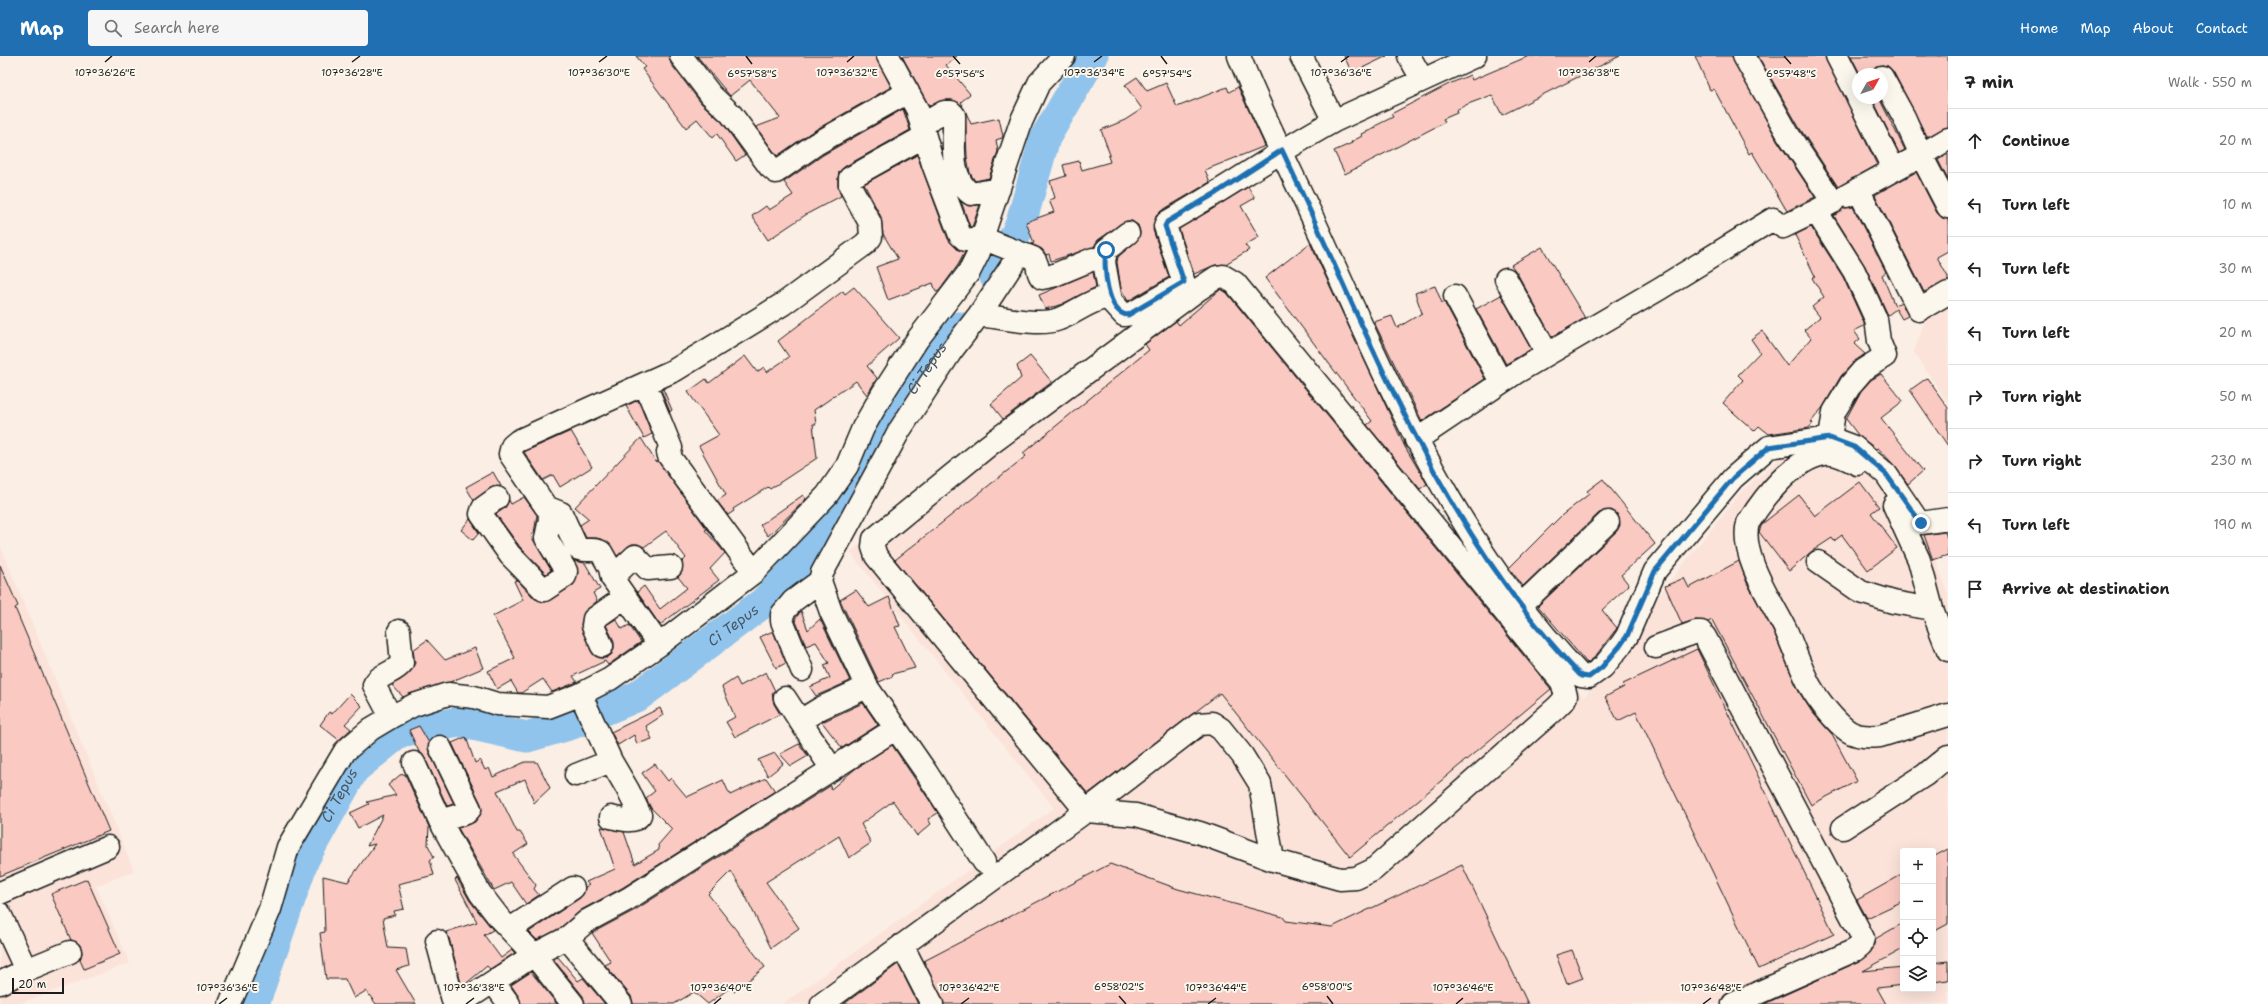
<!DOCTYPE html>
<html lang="en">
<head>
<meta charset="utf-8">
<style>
  :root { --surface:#fff; --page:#f6f6f6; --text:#222; --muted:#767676; --line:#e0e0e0; --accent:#1f6fb2 }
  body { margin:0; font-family:"Shantell Sans",sans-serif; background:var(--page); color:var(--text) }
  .controls { position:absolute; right:12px; bottom:12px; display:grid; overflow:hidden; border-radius:4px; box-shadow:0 4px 16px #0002 }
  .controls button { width:36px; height:36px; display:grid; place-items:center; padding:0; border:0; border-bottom:1px solid var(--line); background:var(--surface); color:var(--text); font:20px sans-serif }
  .compass { position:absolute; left:1852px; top:12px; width:36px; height:36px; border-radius:50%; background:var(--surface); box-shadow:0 4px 16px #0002; rotate:50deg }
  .scale { position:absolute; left:12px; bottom:10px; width:52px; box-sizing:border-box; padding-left:4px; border:2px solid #1c1c1c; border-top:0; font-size:11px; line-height:14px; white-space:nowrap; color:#1c1c1c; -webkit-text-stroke:3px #fbf7ec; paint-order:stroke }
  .stop { position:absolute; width:12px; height:12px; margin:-9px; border:3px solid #1f6fb2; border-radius:50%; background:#fff }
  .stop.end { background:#1f6fb2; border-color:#fff; box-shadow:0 1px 4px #0008 }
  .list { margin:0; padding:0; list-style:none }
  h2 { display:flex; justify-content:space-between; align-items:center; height:52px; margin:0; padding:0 16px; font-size:17px }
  h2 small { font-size:13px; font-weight:400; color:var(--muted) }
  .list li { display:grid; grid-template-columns:26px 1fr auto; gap:12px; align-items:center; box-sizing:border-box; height:64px; padding:0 16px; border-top:1px solid var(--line) }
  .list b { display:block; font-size:15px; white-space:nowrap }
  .list em { font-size:13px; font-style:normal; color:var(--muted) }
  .icon { flex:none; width:22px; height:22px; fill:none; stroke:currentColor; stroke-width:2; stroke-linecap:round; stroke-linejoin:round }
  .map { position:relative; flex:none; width:1948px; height:948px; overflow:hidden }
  header { display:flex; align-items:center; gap:24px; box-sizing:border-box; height:56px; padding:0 20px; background:var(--accent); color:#fff }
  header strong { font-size:19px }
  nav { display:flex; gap:22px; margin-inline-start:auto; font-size:14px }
  .search { width:280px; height:36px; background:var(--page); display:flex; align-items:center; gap:10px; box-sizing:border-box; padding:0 14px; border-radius:4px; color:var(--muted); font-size:15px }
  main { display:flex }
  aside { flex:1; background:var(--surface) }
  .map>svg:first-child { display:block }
  .built { fill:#fbe3da; fill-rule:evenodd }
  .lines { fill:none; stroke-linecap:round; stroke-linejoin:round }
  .river { stroke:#90c4ed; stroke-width:31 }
  .building { fill:#facac2; stroke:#1c1c1c }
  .minor-casing { stroke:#1c1c1c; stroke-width:25 }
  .minor { stroke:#fbf7ec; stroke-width:22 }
  .route { stroke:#1f6fb2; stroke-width:5 }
  .ticks { fill:none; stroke:#1c1c1c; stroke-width:1.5 }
  .labels { text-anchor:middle; stroke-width:4; stroke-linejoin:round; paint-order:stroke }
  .water-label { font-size:15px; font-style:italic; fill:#455765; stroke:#fbf7ec }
  .ticks-label { font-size:10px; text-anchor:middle; fill:#1c1c1c; stroke:#fbf7ec; stroke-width:4; stroke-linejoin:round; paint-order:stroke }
</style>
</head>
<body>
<header>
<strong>Map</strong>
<div class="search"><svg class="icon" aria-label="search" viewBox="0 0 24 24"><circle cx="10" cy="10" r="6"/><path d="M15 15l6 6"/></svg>Search here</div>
<nav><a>Home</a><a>Map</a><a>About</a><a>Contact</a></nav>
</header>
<main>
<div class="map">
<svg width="1948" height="948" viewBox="0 0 1948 948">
  <rect width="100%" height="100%" fill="#fbeee4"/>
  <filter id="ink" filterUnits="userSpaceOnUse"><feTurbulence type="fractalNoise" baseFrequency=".025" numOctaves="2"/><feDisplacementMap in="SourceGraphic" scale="8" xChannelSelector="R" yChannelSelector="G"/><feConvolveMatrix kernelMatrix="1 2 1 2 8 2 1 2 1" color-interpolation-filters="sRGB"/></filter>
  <g filter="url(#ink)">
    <path class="built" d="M1222 198 1584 642 1673 521 1742 435 1782 401 1820 394 1868 413 1924 469 1948 538V948H783L1054 752 850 496ZM1903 795H1933V933H1903Z
      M1948 237V347L1914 296 1931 247Z
      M0 489 134 815 96 830 130 907 18 948H0Z"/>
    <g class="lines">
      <g class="river">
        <path d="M995 221 1021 167 1045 82 1093 0"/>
        <path id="s1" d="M254 948 304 803 354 713 400 676 460 666 527 681 572 668 638 640 763 547 790 519 938 295 959 271"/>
      </g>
    </g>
    <path class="building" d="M636 0H669L671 8 701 47 722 66 745 99 736 105 717 78 713 82 697 63 686 72 642 13 645 11Z
      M697 0H876L891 31 810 77 777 100 756 71 780 62 750 24 730 40Z
      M902 0H957L946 9 970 38 961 46 963 50 952 44H944L929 50Z
      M1344 0H1387L1352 17Z
      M1529 0H1620L1502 59 1492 39 1468 48 1456 54 1457 57 1443 63 1445 66 1345 118 1334 95 1352 87 1351 86 1362 80 1361 78 1376 72 1375 70 1393 61 1391 58 1449 28 1470 19 1472 24Z
      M1695 0H1732L1777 84 1815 141 1787 155 1752 96 1749 98 1714 33 1710 34Z
      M1758 0H1825L1877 109 1838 131 1799 71Z
      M1851 0H1948V71L1927 81 1893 15 1888 10 1882 9 1876 10 1870 18H1860Z
      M1137 21 1147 35 1166 27 1177 51 1227 31 1229 36 1238 31 1265 90 1205 114 1210 126 1161 155 1156 160 1153 174 1169 221 1128 245 1121 233 1117 206 1118 201 1139 182 1140 176 1138 169 1132 165H1126L1098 184 1094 191 1051 205 1049 198 1046 199 1042 193 1031 188 1034 187 1026 166 1054 156 1049 144 1055 142 1050 125 1066 120 1063 109 1079 105 1082 114 1110 106 1108 100 1110 99 1101 74 1125 64 1142 53 1125 29Z
      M1872 42H1879L1905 94 1899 97Z
      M903 53 910 74 844 111 839 116 838 122V130L841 140 807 158 768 184 752 160 766 150 769 154 793 139 784 126 823 99Z
      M965 54 971 68 999 62 1003 80 1002 82 996 84 998 95 989 122 975 125 970 117 967 101Z
      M1948 98V124L1938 104Z
      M917 99 948 183 958 194 965 196 958 209 939 235 936 236 933 227 888 244 876 211 898 203 883 178 881 161 864 128Z
      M1916 116 1937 157 1942 162 1948 163V195L1937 201 1948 221V225L1924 236 1875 139Z
      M1248 131 1255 142 1241 150 1259 181 1245 189 1249 194 1227 207V209H1215L1194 218 1179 173Z
      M961 145 968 150 980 149 972 171H970Z
      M1853 151 1886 216 1882 219 1895 250 1901 246 1908 260 1902 263 1896 253 1888 259 1865 210 1834 160 1844 152Z
      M1811 171 1843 221 1864 267V270L1854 275 1860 283 1854 288 1865 298 1854 306 1841 320 1823 351 1811 366 1813 367 1809 372 1769 378 1759 370 1754 375 1723 347 1743 324 1738 319 1760 296 1751 283 1762 275 1787 310 1811 282 1804 274 1820 261 1812 251 1824 241 1812 222 1815 220 1795 179Z
      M1310 187 1405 391 1427 428 1420 433 1367 369 1372 365 1265 222Z
      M1542 191 1585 262 1552 281 1517 217 1511 209Z
      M1093 216 1096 231 1060 249 1045 253 1039 239Z
      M1435 230 1442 247 1444 246 1485 323 1422 365 1374 266 1392 260 1397 272 1422 257 1415 237Z
      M854 231 899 282 867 310 877 322 867 339 856 325 814 354 816 368H813L817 402 770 433 768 431 733 453 734 455 728 459 717 445 726 439 699 390 719 379 688 336 706 323 709 327 745 300 757 316 764 311 767 316 789 301 778 285 843 235 845 238Z
      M1221 233 1227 237 1551 633 1350 801 1220 637 1088 738 895 504 1026 400 1023 397 1149 294 1145 288 1176 265 1179 269Z
      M1501 239 1531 293 1506 308 1476 253Z
      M1030 300 1052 326 1003 363 991 348 1021 322 1017 310Z
      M1881 318 1903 345 1881 362 1923 415 1908 428 1894 409 1878 392 1876 393 1858 379 1846 363 1861 335 1871 324Z
      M1927 322 1948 352V390L1910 334Z
      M663 333 672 354 670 356 661 334Z
      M638 344 652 378 644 382 626 350Z
      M571 375 592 411 560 431 553 419 543 424 524 396Z
      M641 382 656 406 658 405 707 473 705 474 725 497 710 513 719 524 660 569 637 536 644 530 660 553 687 532 678 521 682 516V506L686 502 666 475 644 491 638 488H632L617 500 606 485 597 482H586L580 469 589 463 575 451Z
      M493 416 501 430 490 432 474 445 466 431Z
      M1603 423 1655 488 1621 519 1629 529 1602 554 1617 572 1594 602 1587 607 1538 550 1617 475 1620 469 1617 458 1611 454 1599 457 1523 530 1509 512 1561 460 1589 438 1587 435Z
      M1860 426 1879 451 1871 457 1897 492 1868 514 1842 479 1834 485 1832 482 1812 495 1789 515 1759 476 1762 468 1799 439 1815 460Z
      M803 439 806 443 768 480 760 469Z
      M524 441 537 459 534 477 531 480 551 514 546 518 520 491 496 458 505 452 509 444 511 448Z
      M470 463 479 477 473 484 461 474Z
      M1945 476 1948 485V499L1933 504 1924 479Z
      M574 505 585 507 600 533 593 537 597 545 584 556 581 568 591 595 600 602H607L612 598 614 592V585L606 569 616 563 622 573 629 569 641 586 608 609 605 605 573 620 577 626 552 636 543 623 521 637H518L511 625 497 633 488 615 515 602 493 560 523 544 514 525 517 524 535 543 546 546 572 530 578 517Z
      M1739 505 1747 527 1775 579 1799 636 1812 656 1831 677 1857 725 1811 749 1712 564 1708 566 1696 564 1682 568 1665 530 1684 522 1689 532Z
      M0 509 18 550 15 552 109 775 0 820Z
      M856 534 869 551 889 541 900 570 895 571 915 612 892 618 893 620 879 626 840 544Z
      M801 555 808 574 820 563 850 625 816 640 810 631 830 622 824 609 829 607 816 586 806 590 795 563Z
      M773 575 786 607 776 612 760 581Z
      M427 584 445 604 475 592 483 612 450 626 403 641 392 629 411 615 415 607 413 594Z
      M1697 593 1834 878 1759 913 1636 656 1618 665 1605 641 1624 631 1623 628Z
      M766 616 775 635 772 637 774 648 780 658 735 681 726 666 735 661 722 631 736 622 740 630Z
      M350 638 362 650 345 668 351 673 339 684 320 669 329 656 332 658Z
      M863 647 878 669 842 692 822 666Z
      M660 652 663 659 646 670 652 683 637 688 634 679 618 689 611 676Z
      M419 670 429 687V696L454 748 447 750 425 702 419 696 409 674Z
      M466 681 475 707 480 704 485 714 489 712 493 721 525 706H537L550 732 534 747 525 723 497 735 517 776H520L528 788 513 798 536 829 534 833 539 839 526 848 511 826 494 834 458 772 475 766 482 755 481 748 452 687Z
      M799 688 808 700 791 710 780 698Z
      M892 689 938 757 928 763 931 768 917 780 893 745 861 768 871 787 849 802 839 780 766 826 799 872 771 892 743 835 731 815 708 838 765 911 734 936 731 931 708 948 694 936 674 948H633L631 940 605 909 611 906 592 877 635 854 830 730 831 733 855 713Z
      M775 697 783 708 768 720 758 704Z
      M655 708 668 725 671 722 687 741 723 724 730 739 766 722 775 735 622 832 581 854 560 872 537 884 529 876 580 842 584 837 585 831 589 829 586 826 615 813 601 771 624 776 635 808 659 794 658 789 672 773 651 752 646 742 655 735 642 717Z
      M405 718 429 771 428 789 434 801 430 804 434 819 398 828 404 853 394 855 395 859 383 862 388 892 406 893 409 910 396 914 416 948H376L366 935 354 942 345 923H326L320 877 325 876 323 820 348 826 375 788 367 790 383 759 358 772 350 757 369 748 367 746 396 739 388 729 400 719Z
      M1948 793V868L1933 876V801Z
      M1110 808 1178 833 1283 861 1286 865 1332 871 1462 809 1528 948H944L924 905Z
      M1903 818V845L1867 862 1857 844Z
      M457 822 470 845 493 874 484 879 501 902 512 894 515 897 490 913 487 910 462 931 449 882 446 876 477 866 455 824Z
      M87 823 120 898 84 913 80 904 82 897 81 891 77 886 71 884 51 838Z
      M1903 867V893L1863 915 1903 911V929L1877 932 1886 948H1764L1860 905 1873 893 1875 883Z
      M1572 894 1583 922 1567 928 1556 899Z
      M558 901 578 925 583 922 605 948H585L583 940 553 903Z
      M1948 905V924L1933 926V907Z
      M898 908 918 948H844Z
      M531 916 557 948H521L519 941 511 929Z"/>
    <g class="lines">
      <g class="minor-casing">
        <path id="minor" d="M681 0 711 39 731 58 770 111 776 116 816 88 908 36
          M1064 0 1039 27 1021 66 982 182 1033 202C1040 208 1036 217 1042 222L1052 220 1093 203
          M1239 0C1264 64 1297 126 1325 189 1395 344 1461 495 1581 620L1589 621 1603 611 1620 590 1627 580 1655 515 1733 422 1769 391 1830 382 1854 391 1886 418 1918 465 1921 467 1948 463
          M1301 0 1334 65 1475 0
          M1409 0 1422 23
          M1744 0 1788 78 1833 146 1816 155 1854 215 1876 263 1879 285 1885 300 1863 314 1851 328 1834 356 1830 382
          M1837 0 1858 41
          M1882 21 1904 61 1921 99 1948 83
          M1858 42 1894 114
          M922 69 944 56H951L954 59C955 85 948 121 971 138L999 133
          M1858 133 1919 254 1948 237
          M1846 140 1921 99 1948 151
          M1223 220 1235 227 1562 626 1566 640 1564 644 1556 652 1373 814 1356 822 1340 823 1273 804 1200 777 1136 759 1086 755 876 500 873 491 874 483 989 389 1199 233 1217 221Z
          M1506 223 1547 297
          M1455 240 1501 326
          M1111 245 1104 206 1106 194 1128 177
          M979 259C1000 261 1040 271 1059 263 1075 257 1087 246 1104 242L1111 245 1124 259 1131 258 1184 227 1165 170 1167 166C1224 134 1277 96 1334 65
          M645 328 671 392 668 396 669 400 754 516
          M1416 384 1517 316 1659 233 1773 163 1783 171 1816 155
          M1857 408C1848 403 1835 396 1825 398 1793 403 1764 441 1748 467 1739 498 1772 546 1786 574 1794 593 1801 613 1810 630 1818 644 1835 666 1848 675 1857 681 1870 681 1880 680L1948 659
          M497 442 483 452 481 458 510 499 544 534 565 520 566 515 546 482 550 463 549 453
          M1894 449 1919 504 1932 553 1948 594
          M1818 506 1861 536 1893 546 1932 553
          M612 522 635 500 648 513 671 511
          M1521 549 1608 466
          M659 589 612 522 610 512 601 496C593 491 585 497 577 492L561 457 546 451 510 398 512 390 518 385 675 314 783 248 865 188 871 181 870 167 850 130V122L925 80
          M602 590 593 570 594 563 625 541
          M1656 591 1696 576H1701L1705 581 1863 882 1861 889 1855 894 1733 948
          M802 614 782 565V558L793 545 820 525
          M785 642 800 665
          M391 661 374 629C379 618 395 617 402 607L399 575
          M440 691 470 753 466 757 440 765
          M611 705 628 734 640 759C634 768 620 763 611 761
          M414 707 440 765 480 837 500 863 534 899 573 948
          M832 713 800 665 821 652 867 631
          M576 719 611 705 585 648 579 639
          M1843 772 1925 719 1948 700
          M984 806 926 716 867 631 831 556 820 525 822 517 899 375 952 294 979 259 1020 197
          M0 837 108 791
          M0 858 26 914 0 927
          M510 873 573 832
          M567 882 621 948
          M437 885 454 948
          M902 889 932 948
          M26 914 70 896
          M494 927 509 948
          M230 948 270 853 288 791 345 695 371 673 391 661 414 649 448 638 474 641 497 648 548 651 579 639 610 623 659 589 754 516 827 439 847 410 863 372 883 337 917 284 969 216 979 196 982 182 966 184 960 179 933 108 917 53 888 0
          M459 948 534 899 567 882 587 865 628 843 895 673
          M822 948 1086 755 1199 668 1212 667 1221 673 1242 699 1260 728 1273 804"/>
      </g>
      <use href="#minor" class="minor"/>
    </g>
  </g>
  <g class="lines" filter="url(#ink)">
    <path class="route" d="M1106 194C1103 210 1107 258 1128 259L1184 226 1165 170 1167 166 1216 137 1282 94C1368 276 1438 472 1581 620L1589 621 1602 611 1620 590 1627 580 1655 515 1733 422 1769 391 1830 382 1854 391 1886 418 1921 467"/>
  </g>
  <path class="ticks" d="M746 0 752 8M953 0 960 8M1161 0 1167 8M1784 0 1791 8M105 6 112 0M352 6 360 0M599 6 607 0M847 6 854 0M1094 6 1102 0M1341 6 1349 0M1589 6 1596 0M1119 940 1126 948M1327 940 1333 948M219 948 227 942M466 948 474 942M714 948 721 942M961 948 969 942M1208 948 1216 942M1456 948 1463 942M1703 948 1711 942"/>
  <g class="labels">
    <g class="water-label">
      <text dy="5" stroke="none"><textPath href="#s1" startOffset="1006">Ci Tepus</textPath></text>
      <text dy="5" stroke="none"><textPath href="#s1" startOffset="682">Ci Tepus</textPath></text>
      <text dy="5" stroke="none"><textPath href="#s1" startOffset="226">Ci Tepus</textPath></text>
    </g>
  </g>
  <g class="ticks-label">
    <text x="105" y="20">107°36'26"E</text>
    <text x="352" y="20">107°36'28"E</text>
    <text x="599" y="20">107°36'30"E</text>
    <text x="847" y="20">107°36'32"E</text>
    <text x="1094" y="20">107°36'34"E</text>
    <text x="1341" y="20">107°36'36"E</text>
    <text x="1589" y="20">107°36'38"E</text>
    <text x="752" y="21">6°57'58"S</text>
    <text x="960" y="21">6°57'56"S</text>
    <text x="1167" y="21">6°57'54"S</text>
    <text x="1791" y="21">6°57'48"S</text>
    <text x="1119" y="934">6°58'02"S</text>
    <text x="1327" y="934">6°58'00"S</text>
    <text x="227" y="935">107°36'36"E</text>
    <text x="474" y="935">107°36'38"E</text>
    <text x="721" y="935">107°36'40"E</text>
    <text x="969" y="935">107°36'42"E</text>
    <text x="1216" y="935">107°36'44"E</text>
    <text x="1463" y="935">107°36'46"E</text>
    <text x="1711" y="935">107°36'48"E</text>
  </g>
</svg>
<div class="controls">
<button>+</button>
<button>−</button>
<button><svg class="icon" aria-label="locate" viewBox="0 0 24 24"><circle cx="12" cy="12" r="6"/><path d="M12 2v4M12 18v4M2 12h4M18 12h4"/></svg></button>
<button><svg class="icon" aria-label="layers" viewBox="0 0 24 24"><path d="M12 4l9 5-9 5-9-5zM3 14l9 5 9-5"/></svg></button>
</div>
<svg class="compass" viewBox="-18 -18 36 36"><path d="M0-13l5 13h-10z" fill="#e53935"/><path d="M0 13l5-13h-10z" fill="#767676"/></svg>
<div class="scale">20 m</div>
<div class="stop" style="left:1106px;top:194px"></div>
<div class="stop end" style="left:1921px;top:467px"></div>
</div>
<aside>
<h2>7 min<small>Walk · 550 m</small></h2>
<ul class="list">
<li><svg class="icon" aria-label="ahead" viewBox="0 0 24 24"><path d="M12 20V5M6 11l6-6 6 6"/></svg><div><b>Continue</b></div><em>20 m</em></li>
<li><svg class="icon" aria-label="left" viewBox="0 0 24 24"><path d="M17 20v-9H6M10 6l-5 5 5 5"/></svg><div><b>Turn left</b></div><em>10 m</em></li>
<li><svg class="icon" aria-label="left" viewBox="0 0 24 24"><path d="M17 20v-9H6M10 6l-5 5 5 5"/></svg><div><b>Turn left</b></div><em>30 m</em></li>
<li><svg class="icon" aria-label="left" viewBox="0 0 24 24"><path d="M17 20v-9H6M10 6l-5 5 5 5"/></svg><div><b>Turn left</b></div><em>20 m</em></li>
<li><svg class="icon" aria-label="right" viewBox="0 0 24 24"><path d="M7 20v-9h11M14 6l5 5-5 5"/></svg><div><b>Turn right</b></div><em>50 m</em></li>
<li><svg class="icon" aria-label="right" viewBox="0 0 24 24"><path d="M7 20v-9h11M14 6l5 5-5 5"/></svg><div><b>Turn right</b></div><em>230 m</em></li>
<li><svg class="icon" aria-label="left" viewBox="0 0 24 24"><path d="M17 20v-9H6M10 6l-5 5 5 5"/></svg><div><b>Turn left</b></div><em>190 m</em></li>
<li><svg class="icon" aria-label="arrive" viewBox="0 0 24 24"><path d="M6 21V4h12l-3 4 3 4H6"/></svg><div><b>Arrive at destination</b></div></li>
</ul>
</aside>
</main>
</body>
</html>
